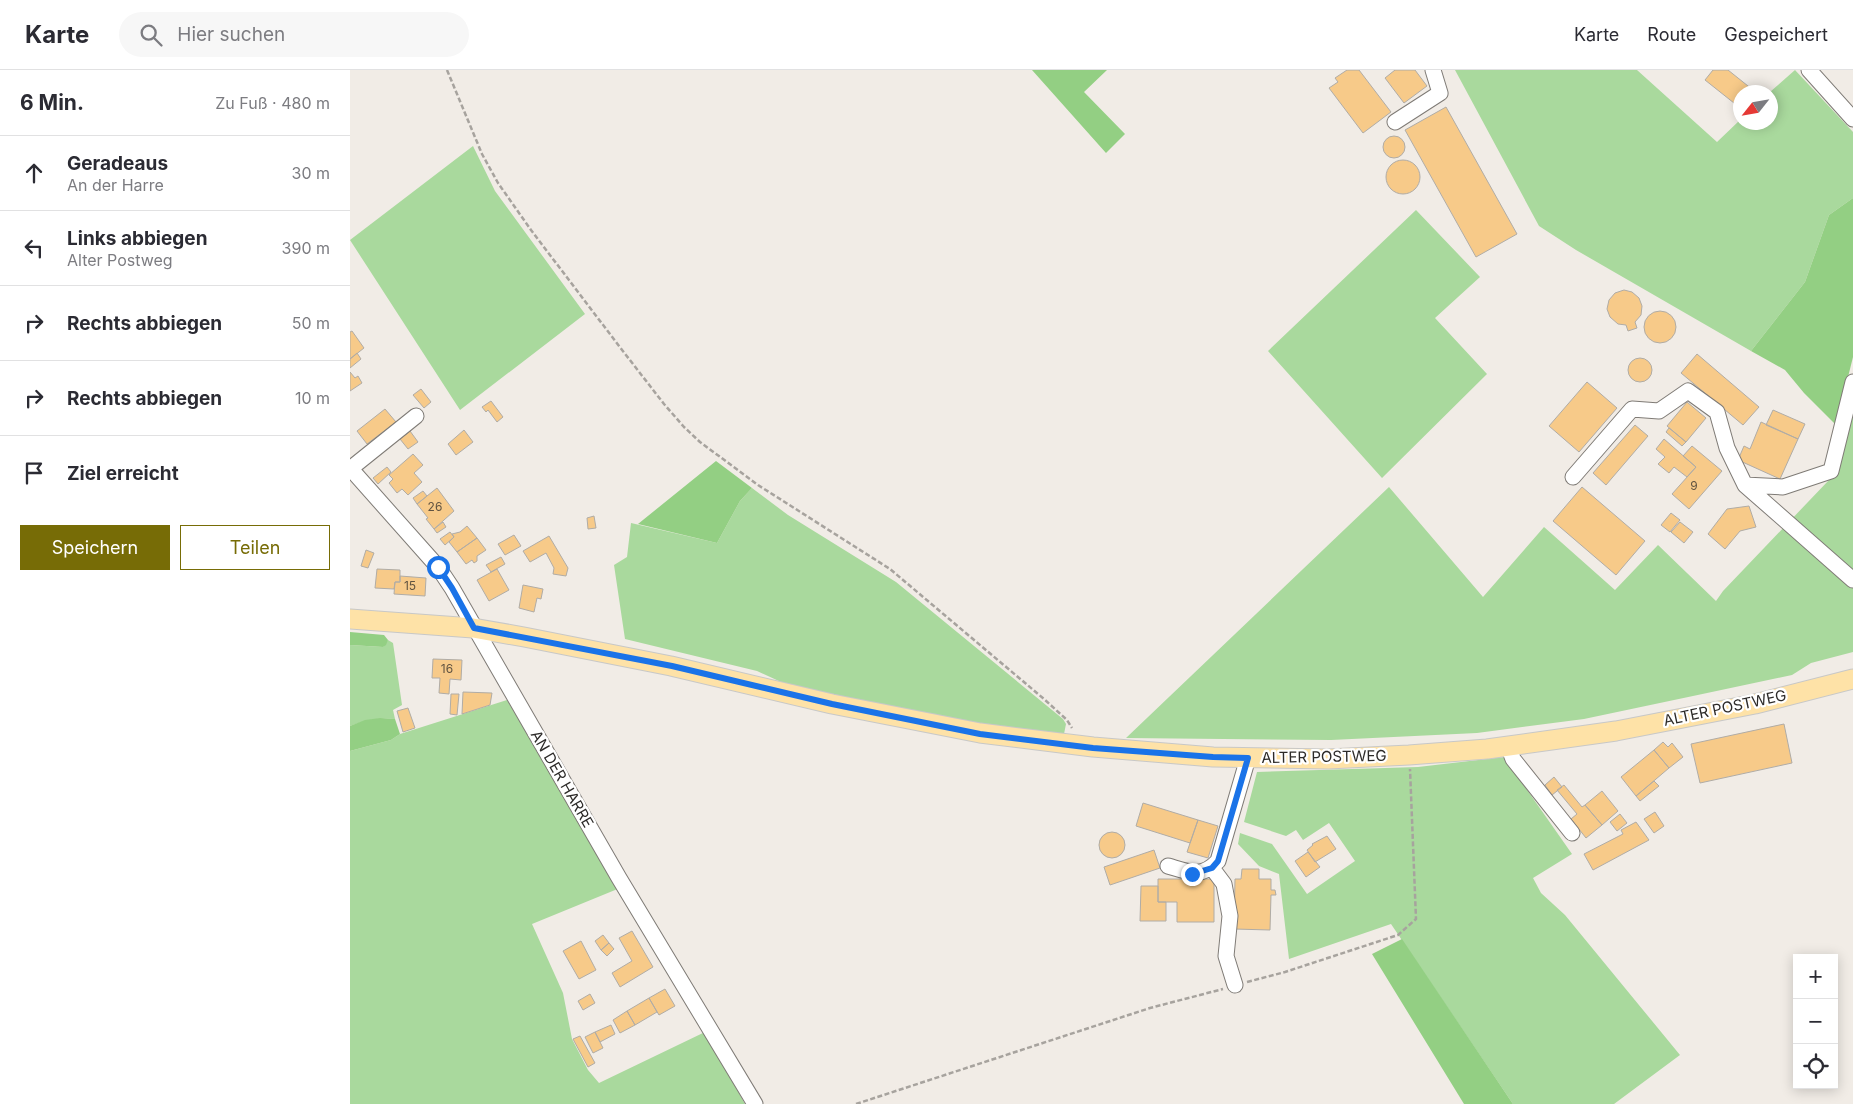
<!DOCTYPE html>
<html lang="de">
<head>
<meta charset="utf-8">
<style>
  :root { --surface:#fff; --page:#f7f7f7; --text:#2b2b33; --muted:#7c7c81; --line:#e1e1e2; --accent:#776c06 }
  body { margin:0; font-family:Inter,sans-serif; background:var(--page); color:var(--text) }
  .controls { position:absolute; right:15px; bottom:15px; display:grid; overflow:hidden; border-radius:0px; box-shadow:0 2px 12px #0003 }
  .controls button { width:45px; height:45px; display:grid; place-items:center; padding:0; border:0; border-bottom:1px solid var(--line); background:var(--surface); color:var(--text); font:25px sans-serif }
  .compass { position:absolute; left:1383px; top:15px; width:45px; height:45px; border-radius:50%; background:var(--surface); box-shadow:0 2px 12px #0003; rotate:239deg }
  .stop { position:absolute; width:15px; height:15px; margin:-11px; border:4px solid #1a73e8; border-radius:50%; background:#fff }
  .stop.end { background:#1a73e8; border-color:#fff; box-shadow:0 1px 5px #0008 }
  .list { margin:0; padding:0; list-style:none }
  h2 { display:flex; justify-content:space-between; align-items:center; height:65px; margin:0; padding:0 20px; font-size:21px }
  h2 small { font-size:16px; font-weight:400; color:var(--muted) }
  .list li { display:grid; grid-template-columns:32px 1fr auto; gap:15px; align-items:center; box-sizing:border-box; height:75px; padding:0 20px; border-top:1px solid var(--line) }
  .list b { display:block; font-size:19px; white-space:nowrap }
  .list p { margin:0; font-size:16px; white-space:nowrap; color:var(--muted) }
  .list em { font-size:16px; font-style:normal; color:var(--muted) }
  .actions { display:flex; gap:10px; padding:15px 20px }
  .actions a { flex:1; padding:11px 0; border:1px solid var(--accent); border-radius:0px; text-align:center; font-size:18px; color:var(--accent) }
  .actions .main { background:var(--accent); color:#fff }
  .icon { flex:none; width:28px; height:28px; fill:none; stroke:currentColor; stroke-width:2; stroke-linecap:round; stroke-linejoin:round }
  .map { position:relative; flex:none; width:1503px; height:1034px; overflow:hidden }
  header { display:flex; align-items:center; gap:30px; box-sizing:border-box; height:70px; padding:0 25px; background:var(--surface); border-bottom:1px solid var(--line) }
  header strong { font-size:24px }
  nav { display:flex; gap:28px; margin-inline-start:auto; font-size:18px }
  .search { width:350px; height:45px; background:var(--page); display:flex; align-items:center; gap:12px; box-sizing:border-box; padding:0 18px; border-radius:28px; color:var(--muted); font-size:19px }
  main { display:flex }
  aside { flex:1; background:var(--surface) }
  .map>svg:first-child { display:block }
  .green { fill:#a9d99d }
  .forest { fill:#93cf83 }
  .building { fill:#f7ca89; stroke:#b0aca6 }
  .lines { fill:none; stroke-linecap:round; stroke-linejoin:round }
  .minor-casing { stroke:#7f7b76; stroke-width:17 }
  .major-casing { stroke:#c8c8c7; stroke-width:21 }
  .path { stroke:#a7a39e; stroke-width:2.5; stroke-dasharray:5 2.5; stroke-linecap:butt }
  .minor { stroke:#fff; stroke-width:15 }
  .major { stroke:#fee2a7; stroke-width:19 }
  .route { stroke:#1a73e8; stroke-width:6 }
  .labels { text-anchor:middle; stroke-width:4.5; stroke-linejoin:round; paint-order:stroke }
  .number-label { font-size:12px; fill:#605341 }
  .street-label { font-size:15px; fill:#2d2b29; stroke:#fff }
</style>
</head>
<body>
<header>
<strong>Karte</strong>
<div class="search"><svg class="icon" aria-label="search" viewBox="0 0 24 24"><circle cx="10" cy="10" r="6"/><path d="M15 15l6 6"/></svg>Hier suchen</div>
<nav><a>Karte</a><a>Route</a><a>Gespeichert</a></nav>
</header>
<main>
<aside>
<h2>6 Min.<small>Zu Fuß · 480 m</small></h2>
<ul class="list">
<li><svg class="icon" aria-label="ahead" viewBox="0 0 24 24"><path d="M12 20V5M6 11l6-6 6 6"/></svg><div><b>Geradeaus</b><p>An der Harre</p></div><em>30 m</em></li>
<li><svg class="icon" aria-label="left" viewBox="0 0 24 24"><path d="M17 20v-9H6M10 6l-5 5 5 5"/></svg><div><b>Links abbiegen</b><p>Alter Postweg</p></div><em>390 m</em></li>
<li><svg class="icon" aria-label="right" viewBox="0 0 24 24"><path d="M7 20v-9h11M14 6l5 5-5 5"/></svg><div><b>Rechts abbiegen</b></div><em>50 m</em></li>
<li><svg class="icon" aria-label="right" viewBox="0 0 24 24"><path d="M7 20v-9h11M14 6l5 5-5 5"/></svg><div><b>Rechts abbiegen</b></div><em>10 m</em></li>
<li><svg class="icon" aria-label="arrive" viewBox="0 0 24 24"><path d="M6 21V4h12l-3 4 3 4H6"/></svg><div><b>Ziel erreicht</b></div></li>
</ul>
<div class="actions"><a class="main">Speichern</a><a>Teilen</a></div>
</aside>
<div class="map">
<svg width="1503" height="1034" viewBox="0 0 1503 1034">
  <rect width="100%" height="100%" fill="#f1ece6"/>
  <path class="green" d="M1105 0H1287L1367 72 1390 50V52H1420V22L1445 0 1503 62V128L1479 145 1455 212 1401 281 1226 180 1189 156Z
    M123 76 145 121 235 244 110 340 0 170Z
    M1066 140 1130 207 1085 248 1137 304 1032 408 918 281Z
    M1503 331V582L1461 593 1442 605 1343 626 1234 649 1127 663 981 670 776 668 1039 417 1133 527 1194 457 1265 520 1308 475 1366 531 1373 521 1479 410 1486 401Z
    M402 418 438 445 546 512 713 649 716 654 714 664 708 668 523 634 431 612 407 601 275 569 264 495 277 487 281 453 367 473 390 431Z
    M38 570 43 573 52 635 43 640 45 649C29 647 15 650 0 656V575L33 577Z
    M157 630 270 818 182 854 213 923 222 969 238 1000 249 1013 355 962 395 1034H0V681L41 670 50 664Z
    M1154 687 1222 784 1183 808 1191 823 1215 845 1330 985 1264 1034H1163L1041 854 939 889 929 804 909 796 888 774 890 763 922 774 957 824 1005 791 979 753 953 770 946 760 936 766 894 752 907 702 1068 697Z"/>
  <path class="forest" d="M682 0H757L734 22 775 64 756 83Z
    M1503 128V287L1486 355 1454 323 1435 300 1401 281 1455 212 1479 145Z
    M366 391 402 418 390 431 367 473 288 454Z
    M0 562 34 565 38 570 36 575 33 577 0 575Z
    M30 648 45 649 50 664 41 670 0 681V656L15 650Z
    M1052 869 1163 1034H1114L1022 884Z"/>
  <path class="building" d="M997 0H1009L1041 42 1013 63 979 18 988 12 985 8Z
    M1045 0H1065L1077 16 1054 33 1035 8Z
    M1363 0H1378L1403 20 1401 22H1390V35L1389 37 1355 10Z
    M1096 37 1167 164 1126 187 1055 60Z
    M1033 77a11 11 0 1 1 22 0a11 11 0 1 1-22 0Z
    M1036 107a17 17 0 1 1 34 0a17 17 0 1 1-34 0Z
    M1274 220 1282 222 1289 228 1292 236 1291 245 1285 252 1287 258 1278 261 1276 255 1268 254 1260 247 1257 239 1259 230 1265 223Z
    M1294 257a16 16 0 1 1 32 0a16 16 0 1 1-32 0Z
    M2 261 14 278 0 289V262Z
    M7 283 11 289 0 298V289Z
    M1347 284 1409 337 1393 355 1331 303Z
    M1278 300a12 12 0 1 1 24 0a12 12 0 1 1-24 0Z
    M0 302 5 308 8 306 12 313 0 321Z
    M1237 312 1267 338 1229 382 1199 356Z
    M71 319 81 332 74 338 63 325Z
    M141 331 153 347 147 352 138 340 136 342 132 337Z
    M1337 332 1356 348 1336 372 1317 356Z
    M35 339 46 352 17 374 7 361Z
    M1423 340 1455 354 1448 369 1416 355Z
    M1411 352 1448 369 1430 409 1388 390 1394 376 1400 379Z
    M1285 355 1298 366 1256 415 1243 403Z
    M1319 358 1336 372 1332 376 1316 362Z
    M114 360 123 372 106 385 98 374Z
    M60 361 68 372 58 379 50 369Z
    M1314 369 1346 397 1337 407 1324 397 1319 403 1308 394 1315 387 1306 379Z
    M1342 376 1372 401 1339 439 1322 424 1346 397 1333 386Z
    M63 384 73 395 64 403 72 412 58 425 52 419 47 423 39 413 43 409 39 405Z
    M37 397 41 402 28 414 23 408Z
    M1232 417 1295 471 1266 505 1203 451Z
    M87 418 104 441 84 459 76 449 78 448 67 434Z
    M73 421 77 426 67 434 63 428Z
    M1399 436 1406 457 1390 461 1375 479 1358 464 1377 439Z
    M1321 443 1330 450 1320 462 1311 455Z
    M244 446 246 458 238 459 237 448Z
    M93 452 96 457 87 463 84 459Z
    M1330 452 1343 462 1334 473 1321 462Z
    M117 456 127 468 107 482 99 472 104 467 102 464 110 462Z
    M100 462 104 467 95 475 90 469Z
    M164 465 171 476 155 485 148 474Z
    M199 466 218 498 216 506 203 504 204 498 196 483 180 492 173 481Z
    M127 468 136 480 127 486V491L124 493 122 490 116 494 107 482Z
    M16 480 24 483 18 498 11 496Z
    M151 487 155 494 141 502 136 495Z
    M27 499 50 500V512H45L44 519 25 518Z
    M147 499 159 520 139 531 127 510Z
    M50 506 76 508 75 526 44 524 45 512H50Z
    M173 515 193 519 191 529 187 528 184 542 169 538Z
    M83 589 112 590 111 610 100 609 99 624 89 623 90 608H82Z
    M113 622 142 623 140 635 112 644Z
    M101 624H109L107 645 100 644Z
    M58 638 65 658 53 662 47 641Z
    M1434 654 1442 693 1350 713 1341 674Z
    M1313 672 1318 677 1322 673 1333 687 1319 698 1304 680Z
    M1304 680 1319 698 1286 726 1271 707Z
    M1204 707 1212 717 1202 725 1195 715Z
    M1304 711 1309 716 1290 731 1286 726Z
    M1214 715 1232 737 1235 735 1252 755 1236 768 1221 749 1227 744 1207 720Z
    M1252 721 1268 741 1252 755 1235 735Z
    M793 733 848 750 840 773 786 756Z
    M1305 742 1314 756 1304 763 1294 749Z
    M1270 744 1277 753 1267 761 1260 752Z
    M848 750 868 756 858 788 837 782Z
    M1286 752 1299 770 1243 800 1234 784 1273 764 1271 760Z
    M749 775a13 13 0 1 1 26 0a13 13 0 1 1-26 0Z
    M977 766 986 779 965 792 957 780 963 775 962 774Z
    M804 780 810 798 760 815 754 797Z
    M958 782 970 797 956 807 945 791Z
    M892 799H909V809H921V820H925L926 825H921L920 860 884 859 885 809H891Z
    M808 809H864V852H827V832H808Z
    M791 816H808V832H816V851H790Z
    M282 861 303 897 270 917 262 903 282 891 269 868Z
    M253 865 259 873 251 880 245 871Z
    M231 871 246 900 229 909 213 881Z
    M259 873 264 879 257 886 251 880Z
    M315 919 325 936 309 945 299 928Z
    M240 924 245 933 233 940 228 931Z
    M299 928 307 942 285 955 277 941Z
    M277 941 285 955 270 963 263 950Z
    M261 955 265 964 250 972 245 962Z
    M245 962 253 978 243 983 235 967Z
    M230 966 245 993 238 997 223 969Z"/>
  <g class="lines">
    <g class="minor-casing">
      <path id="minor" d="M1459 0 1503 49
        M1045 52 1090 23 1083 0
        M0 398 88 497 102 518 269 808 405 1034
        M0 399 66 346
        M1223 407 1282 339 1309 341 1338 321 1367 342 1377 378 1395 415 1503 510
        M1395 415 1433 417 1481 401 1503 312
        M1158 676 1163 689 1222 763
        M818 796C838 802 851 809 868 791L898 688
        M862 798 874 814 880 846 876 886 885 915"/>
    </g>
    <g class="major-casing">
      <path id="major" d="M0 549 123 558 174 567 321 596 482 634 630 663 743 677 863 687 978 689 1059 685 1137 679 1266 661 1405 634 1503 609"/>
    </g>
    <path class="path" d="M97 0 132 84 148 113 181 160 269 276 314 334 334 357 350 372 408 415 540 499 694 629 717 650 722 658
      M897 912 935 902 1048 865 1066 849 1060 699
      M506 1034 800 938 873 919"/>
    <use href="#minor" class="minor"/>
    <use href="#major" class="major"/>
  </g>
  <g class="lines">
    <path class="route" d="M88 497 102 518 124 558 322 596 482 634 630 664 743 678 863 687 898 688 868 791 862 798 842 804"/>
  </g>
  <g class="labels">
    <g class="number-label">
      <text x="1344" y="420">9</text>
      <text x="85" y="441">26</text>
      <text x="60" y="520">15</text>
      <text x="97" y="603">16</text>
    </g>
    <g class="street-label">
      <text transform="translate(1375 638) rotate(-12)" y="5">ALTER POSTWEG</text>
      <text transform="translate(974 687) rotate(-1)" y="5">ALTER POSTWEG</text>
      <text transform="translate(212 709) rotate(60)" y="5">AN DER HARRE</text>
    </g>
  </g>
</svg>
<div class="controls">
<button>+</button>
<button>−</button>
<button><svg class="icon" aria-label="locate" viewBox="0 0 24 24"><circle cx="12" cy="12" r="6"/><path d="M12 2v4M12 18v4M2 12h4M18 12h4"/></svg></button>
</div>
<svg class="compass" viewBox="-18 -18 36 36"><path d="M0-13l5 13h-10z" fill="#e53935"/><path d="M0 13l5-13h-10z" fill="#7c7c81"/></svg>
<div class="stop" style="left:88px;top:497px"></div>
<div class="stop end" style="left:842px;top:804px"></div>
</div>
</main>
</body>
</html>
